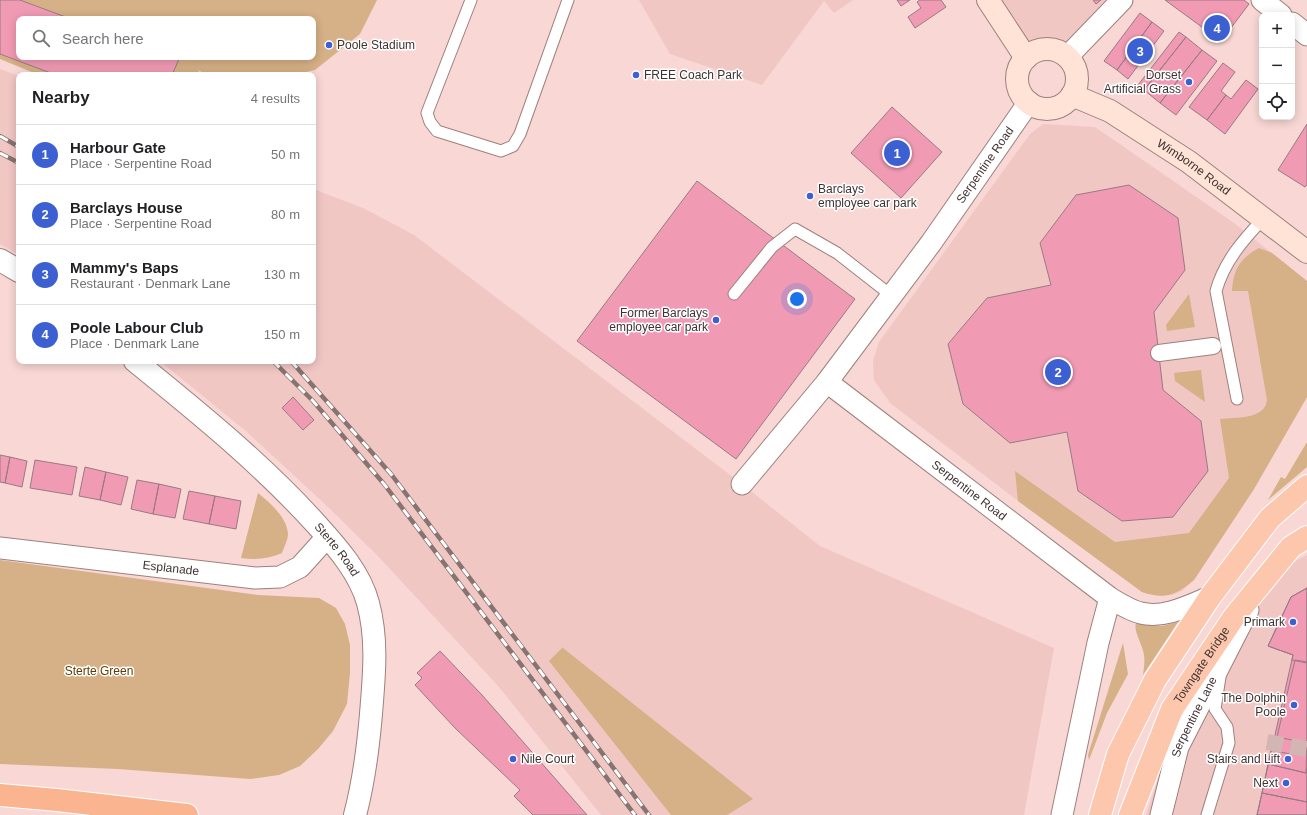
<!DOCTYPE html>
<html lang="en">
<head>
<meta charset="utf-8">
<style>
  :root { --surface:#fff; --page:#f2f2f2; --text:#202124; --muted:#757577; --line:#e0e0e0; --accent:#3c60d1 }
  body { margin:0; font-family:Helvetica,sans-serif; background:var(--page); color:var(--text) }
  .controls { position:absolute; right:12px; top:12px; display:grid; overflow:hidden; border-radius:8px; box-shadow:0 2px 10px #0003 }
  .controls button { width:36px; height:36px; display:grid; place-items:center; padding:0; border:0; border-bottom:1px solid var(--line); background:var(--surface); color:var(--text); font:20px sans-serif }
  .you { position:absolute; left:797px; top:299px; width:14px; height:14px; margin:-10px; border:3px solid #fff; border-radius:50%; background:#1a73e8; box-shadow:0 0 0 6px #1a73e833 }
  .badge { display:grid; place-items:center; width:26px; height:26px; border-radius:50%; background:var(--accent); color:#fff; font-size:13px; font-weight:700 }
  .pin { position:absolute; translate:-50% -50%; border:2px solid #fff; box-shadow:0 1px 4px #0006 }
  .list { margin:0; padding:0; list-style:none }
  h2 { display:flex; justify-content:space-between; align-items:center; height:52px; margin:0; padding:0 16px; font-size:17px }
  h2 small { font-size:13px; font-weight:400; color:var(--muted) }
  .list li { display:grid; grid-template-columns:26px 1fr auto; gap:12px; align-items:center; box-sizing:border-box; height:60px; padding:0 16px; border-top:1px solid var(--line) }
  .list b { display:block; font-size:15px; white-space:nowrap }
  .list p { margin:0; font-size:13px; white-space:nowrap; color:var(--muted) }
  .list em { font-size:13px; font-style:normal; color:var(--muted) }
  .icon { flex:none; width:22px; height:22px; fill:none; stroke:currentColor; stroke-width:2; stroke-linecap:round; stroke-linejoin:round }
  .map { position:relative; flex:none; width:1307px; height:815px; overflow:hidden }
  .search { position:absolute; background:var(--surface); box-shadow:0 2px 10px #0003; left:16px; top:16px; width:300px; height:44px; display:flex; align-items:center; gap:10px; box-sizing:border-box; padding:0 14px; border-radius:8px; color:var(--muted); font-size:15px }
  .panel { position:absolute; background:var(--surface); box-shadow:0 2px 10px #0003; left:16px; top:72px; width:300px; height:292px; border-radius:8px }
  .map>svg:first-child { display:block }
  .built { fill:#f1c7c4 }
  .green { fill:#d6b086; fill-rule:evenodd }
  .building { fill:#f19ab4; stroke:#987b83 }
  .lines { fill:none; stroke-linecap:round; stroke-linejoin:round }
  .pedestrian-tunnel { stroke:#d3b6b4; stroke-width:16; stroke-dasharray:16 8; stroke-linecap:butt }
  .service-casing { stroke:#9e807d; stroke-width:13 }
  .pedestrian-casing { stroke:#9e807d; stroke-width:18 }
  .minor-casing { stroke:#9e807d; stroke-width:23 }
  .tertiary-casing { stroke:#9e807d; stroke-width:24 }
  .secondary-casing { stroke:#9e807d; stroke-width:24 }
  .primary-casing { stroke:#fff; stroke-width:24 }
  .trunk-casing { stroke:#fff; stroke-width:24 }
  .service { stroke:#fff; stroke-width:11 }
  .pedestrian { stroke:#fff; stroke-width:16 }
  .minor { stroke:#fff; stroke-width:21 }
  .tertiary { stroke:#fff; stroke-width:22 }
  .secondary { stroke:#fee3d6; stroke-width:22 }
  .primary { stroke:#fcc7ac; stroke-width:22 }
  .trunk { stroke:#fbb490; stroke-width:22 }
  .rail-casing { stroke:#877371; stroke-width:4.5 }
  .rail { stroke:#fff; stroke-width:3; stroke-dasharray:9; stroke-linecap:butt }
  .poi-dot { fill:#3c60d1; stroke:#fff; stroke-width:1.5 }
  .labels { text-anchor:middle; stroke-width:3; stroke-linejoin:round; paint-order:stroke }
  .poi-label { font-size:12px; fill:#3f3332; stroke:#fff; text-anchor:end }
  .street-label { font-size:12px; fill:#3f3332; stroke:#fff }
  .park-label { font-size:12px; fill:#603b00; stroke:#fff }
</style>
</head>
<body>
<div class="map">
<svg width="1307" height="815" viewBox="0 0 1307 815">
  <rect width="100%" height="100%" fill="#f8d7d4"/>
  <path class="built" d="M639 0H853L834 13 824 1 762 85 670 54Z
    M988 0H1122L1068 56 1059 51 1048 49 1034 52Z
    M0 69 19 76V255L0 244Z
    M1043 124 1095 127 1234 223 1307 281V397L1254 489 1194 580 1182 591 1172 595 1161 596 1142 592 1018 501 890 403 874 380 873 361 879 342 1030 134Z
    M313 189 363 208 414 235 742 484 820 546 1054 648 1024 815H601L499 687 377 555 327 506 247 432 160 361H313Z
    M1307 555V815H1146L1170 743 1262 596 1291 563Z"/>
  <path class="green" d="M0 0H377L360 34 315 70 294 75H207L198 70 201 75H39L0 59ZM19 19H313V57H19Z
    M1259 248 1272 253 1307 281V397L1254 489 1194 580C1176 595 1165 600 1142 592L1018 501 1015 471 1115 542 1189 533 1229 478 1220 419C1235 417 1265 420 1267 400L1248 291H1232C1233 270 1240 258 1259 248Z
    M1189 294 1195 327 1167 331 1166 325Z
    M1201 370 1205 402 1175 381 1174 373Z
    M1307 442V467L1268 500 1281 477 1285 479Z
    M258 493C270 503 287 517 288 534 288 540 284 547 282 553 268 559 256 560 241 558Z
    M0 560 258 595 319 598 336 608 345 624 350 645V673L347 704 333 731 318 749 300 766 279 775 250 779 118 769 0 764Z
    M1178 622 1143 675C1144 668 1145 661 1144 655 1143 645 1133 631 1136 623L1162 626Z
    M1123 643 1128 674 1107 713 1089 760 1088 755Z
    M563 647V648L753 799 727 815H671L549 661Z"/>
  <path class="building" d="M0 0H20L71 19H19V57H173L179 59 172 75H56L0 54Z
    M897 0H910L901 6Z
    M920 0H941L946 7 915 28 908 17 921 8 917 2Z
    M1093 0H1101L1096 4Z
    M1165 0H1244L1249 4 1221 41Z
    M1140 13 1152 22 1117 70 1104 61Z
    M1152 22 1164 31 1128 79 1117 70Z
    M1179 32 1186 37 1144 90 1138 85Z
    M1186 37 1202 50 1160 103 1144 90Z
    M1202 50 1217 61 1176 115 1160 103Z
    M1223 63 1235 72 1221 91 1226 95 1207 120 1189 107Z
    M1246 80 1258 89 1225 134 1207 120 1226 95 1231 99Z
    M892 107 942 152 901 198 851 153Z
    M1307 124V185L1305 187 1278 170Z
    M697 181 855 299 736 459 577 341Z
    M1129 185 1178 218 1185 270 1154 312 1163 390 1201 421 1208 471 1173 517 1122 521 1078 491 1067 432 1010 443 963 404 948 344 987 298 1051 285 1040 243 1076 195Z
    M293 397 314 420 303 430 282 408Z
    M0 455 10 457 5 483 0 482Z
    M10 457 27 461 22 487 5 483Z
    M35 460 77 467 72 495 30 488Z
    M85 467 106 472 100 500 79 496Z
    M106 472 128 477 121 505 100 500Z
    M137 480 159 484 153 514 131 509Z
    M159 484 181 489 175 518 153 514Z
    M189 491 215 496 209 524 183 519Z
    M215 496 241 501 236 529 209 524Z
    M1307 588V815H1257L1293 655 1268 646 1291 597Z
    M1307 588V663L1292 660 1293 655 1268 646 1291 597Z
    M440 651 482 695 587 815H533L514 796 520 790 455 728 415 685 422 678 417 673Z
    M1295 660 1307 662V743L1277 737Z
    M1293 740 1307 743 1306 773 1268 764 1271 750 1290 754Z
    M1268 764 1306 773 1307 768V802L1262 793Z
    M1262 793 1307 802V815H1257Z"/>
  <g class="lines">
    <path class="pedestrian-tunnel" d="M1267 742 1307 749"/>
    <g class="service-casing">
      <path id="service" d="M471 0 427 113 430 122 437 131 501 151 513 146 520 134 568 0
        M734 294 772 247 795 229 837 253 892 296
        M1237 399 1216 291C1224 262 1243 240 1263 219
        M1207 815 1229 743 1227 727 1215 709 1220 677"/>
    </g>
    <g class="pedestrian-casing">
      <path id="pedestrian" d="M1159 353 1213 346"/>
    </g>
    <g class="minor-casing">
      <g id="minor">
        <path d="M1262 0 1281 15"/>
        <path d="M1292 23 1307 35"/>
        <path d="M1068 56 1122 0"/>
        <path id="s1" d="M1029 102 931 243 827 382 1110 598C1120 604 1131 611 1141 613 1164 619 1190 605 1210 597"/>
        <path d="M742 484 827 382"/>
        <path id="s2" d="M0 548 255 578 280 577 300 567 327 537"/>
        <path d="M1062 815 1098 643 1110 598"/>
        <path id="s3" d="M1161 815 1178 747 1248 610"/>
      </g>
    </g>
    <g class="tertiary-casing">
      <g id="tertiary">
        <path d="M0 260 19 271"/>
        <path id="s4" d="M135 361C199 413 262 464 317 525 337 547 360 573 368 603 378 640 374 676 371 714 368 749 364 781 355 815"/>
      </g>
    </g>
    <g class="secondary-casing">
      <g id="secondary">
        <path d="M988 0 1026 58"/>
        <circle cx="1047" cy="79" r="30"/>
        <path id="s5" d="M1072 95 1110 111 1189 162 1307 252"/>
      </g>
    </g>
    <g class="primary-casing">
      <g id="primary">
        <path d="M1100 815 1118 754 1155 680 1210 597 1270 518 1307 486"/>
        <path id="s6" d="M1130 815 1172 709 1234 617 1291 547 1307 537"/>
      </g>
    </g>
    <g class="trunk-casing">
      <path id="trunk" d="M0 795 57 800 187 815"/>
    </g>
    <use href="#service" class="service"/>
    <use href="#pedestrian" class="pedestrian"/>
    <use href="#minor" class="minor"/>
    <use href="#tertiary" class="tertiary"/>
    <use href="#secondary" class="secondary"/>
    <use href="#primary" class="primary"/>
    <use href="#trunk" class="trunk"/>
    <g class="rail-casing">
      <path id="rail" d="M0 136 19 147
        M0 153 19 163
        M273 361 313 401 384 484 635 815
        M291 361 391 474 649 815"/>
    </g>
    <use href="#rail" class="rail"/>
  </g>
  <g class="poi-dot">
    <circle cx="329" cy="45" r="4"/>
    <circle cx="636" cy="75" r="4"/>
    <circle cx="1189" cy="82" r="4"/>
    <circle cx="810" cy="196" r="4"/>
    <circle cx="716" cy="320" r="4"/>
    <circle cx="1293" cy="622" r="4"/>
    <circle cx="1294" cy="705" r="4"/>
    <circle cx="513" cy="759" r="4"/>
    <circle cx="1288" cy="759" r="4"/>
    <circle cx="1286" cy="783" r="4"/>
  </g>
  <g class="labels">
    <g class="poi-label">
      <text x="337" y="49" text-anchor="start">Poole Stadium</text>
      <text x="644" y="79" text-anchor="start">FREE Coach Park</text>
      <text x="1181" y="79">Dorset<tspan x="1181" dy="14">Artificial Grass</tspan></text>
      <text x="818" y="193" text-anchor="start">Barclays<tspan x="818" dy="14">employee car park</tspan></text>
      <text x="708" y="317">Former Barclays<tspan x="708" dy="14">employee car park</tspan></text>
      <text x="1285" y="626">Primark</text>
      <text x="1286" y="702">The Dolphin<tspan x="1286" dy="14">Poole</tspan></text>
      <text x="521" y="763" text-anchor="start">Nile Court</text>
      <text x="1280" y="763">Stairs and Lift</text>
      <text x="1278" y="787">Next</text>
    </g>
    <g class="street-label">
      <text transform="translate(985 165) rotate(-55)" y="4">Serpentine Road</text>
      <text dy="4" stroke="none"><textPath href="#s5" startOffset="142">Wimborne Road</textPath></text>
      <text dy="4" stroke="none"><textPath href="#s1" startOffset="524">Serpentine Road</textPath></text>
      <text dy="4" stroke="none"><textPath href="#s4" startOffset="277">Sterte Road</textPath></text>
      <text dy="4" stroke="none"><textPath href="#s2" startOffset="172">Esplanade</textPath></text>
      <text dy="4" stroke="none"><textPath href="#s6" startOffset="167">Towngate Bridge</textPath></text>
      <text dy="4" stroke="none"><textPath href="#s3" startOffset="104">Serpentine Lane</textPath></text>
    </g>
    <g class="park-label">
      <text x="99" y="675">Sterte Green</text>
    </g>
  </g>
</svg>
<div class="controls">
<button>+</button>
<button>−</button>
<button><svg class="icon" aria-label="locate" viewBox="0 0 24 24"><circle cx="12" cy="12" r="6"/><path d="M12 2v4M12 18v4M2 12h4M18 12h4"/></svg></button>
</div>
<div class="you"></div>
<div class="pin badge" style="left:897px;top:153px">1</div>
<div class="pin badge" style="left:1058px;top:372px">2</div>
<div class="pin badge" style="left:1140px;top:51px">3</div>
<div class="pin badge" style="left:1217px;top:28px">4</div>
<div class="search"><svg class="icon" aria-label="search" viewBox="0 0 24 24"><circle cx="10" cy="10" r="6"/><path d="M15 15l6 6"/></svg>Search here</div>
<section class="panel">
<h2>Nearby<small>4 results</small></h2>
<ul class="list">
<li><span class="badge">1</span><div><b>Harbour Gate</b><p>Place · Serpentine Road</p></div><em>50 m</em></li>
<li><span class="badge">2</span><div><b>Barclays House</b><p>Place · Serpentine Road</p></div><em>80 m</em></li>
<li><span class="badge">3</span><div><b>Mammy's Baps</b><p>Restaurant · Denmark Lane</p></div><em>130 m</em></li>
<li><span class="badge">4</span><div><b>Poole Labour Club</b><p>Place · Denmark Lane</p></div><em>150 m</em></li>
</ul>
</section>
</div>
</body>
</html>
